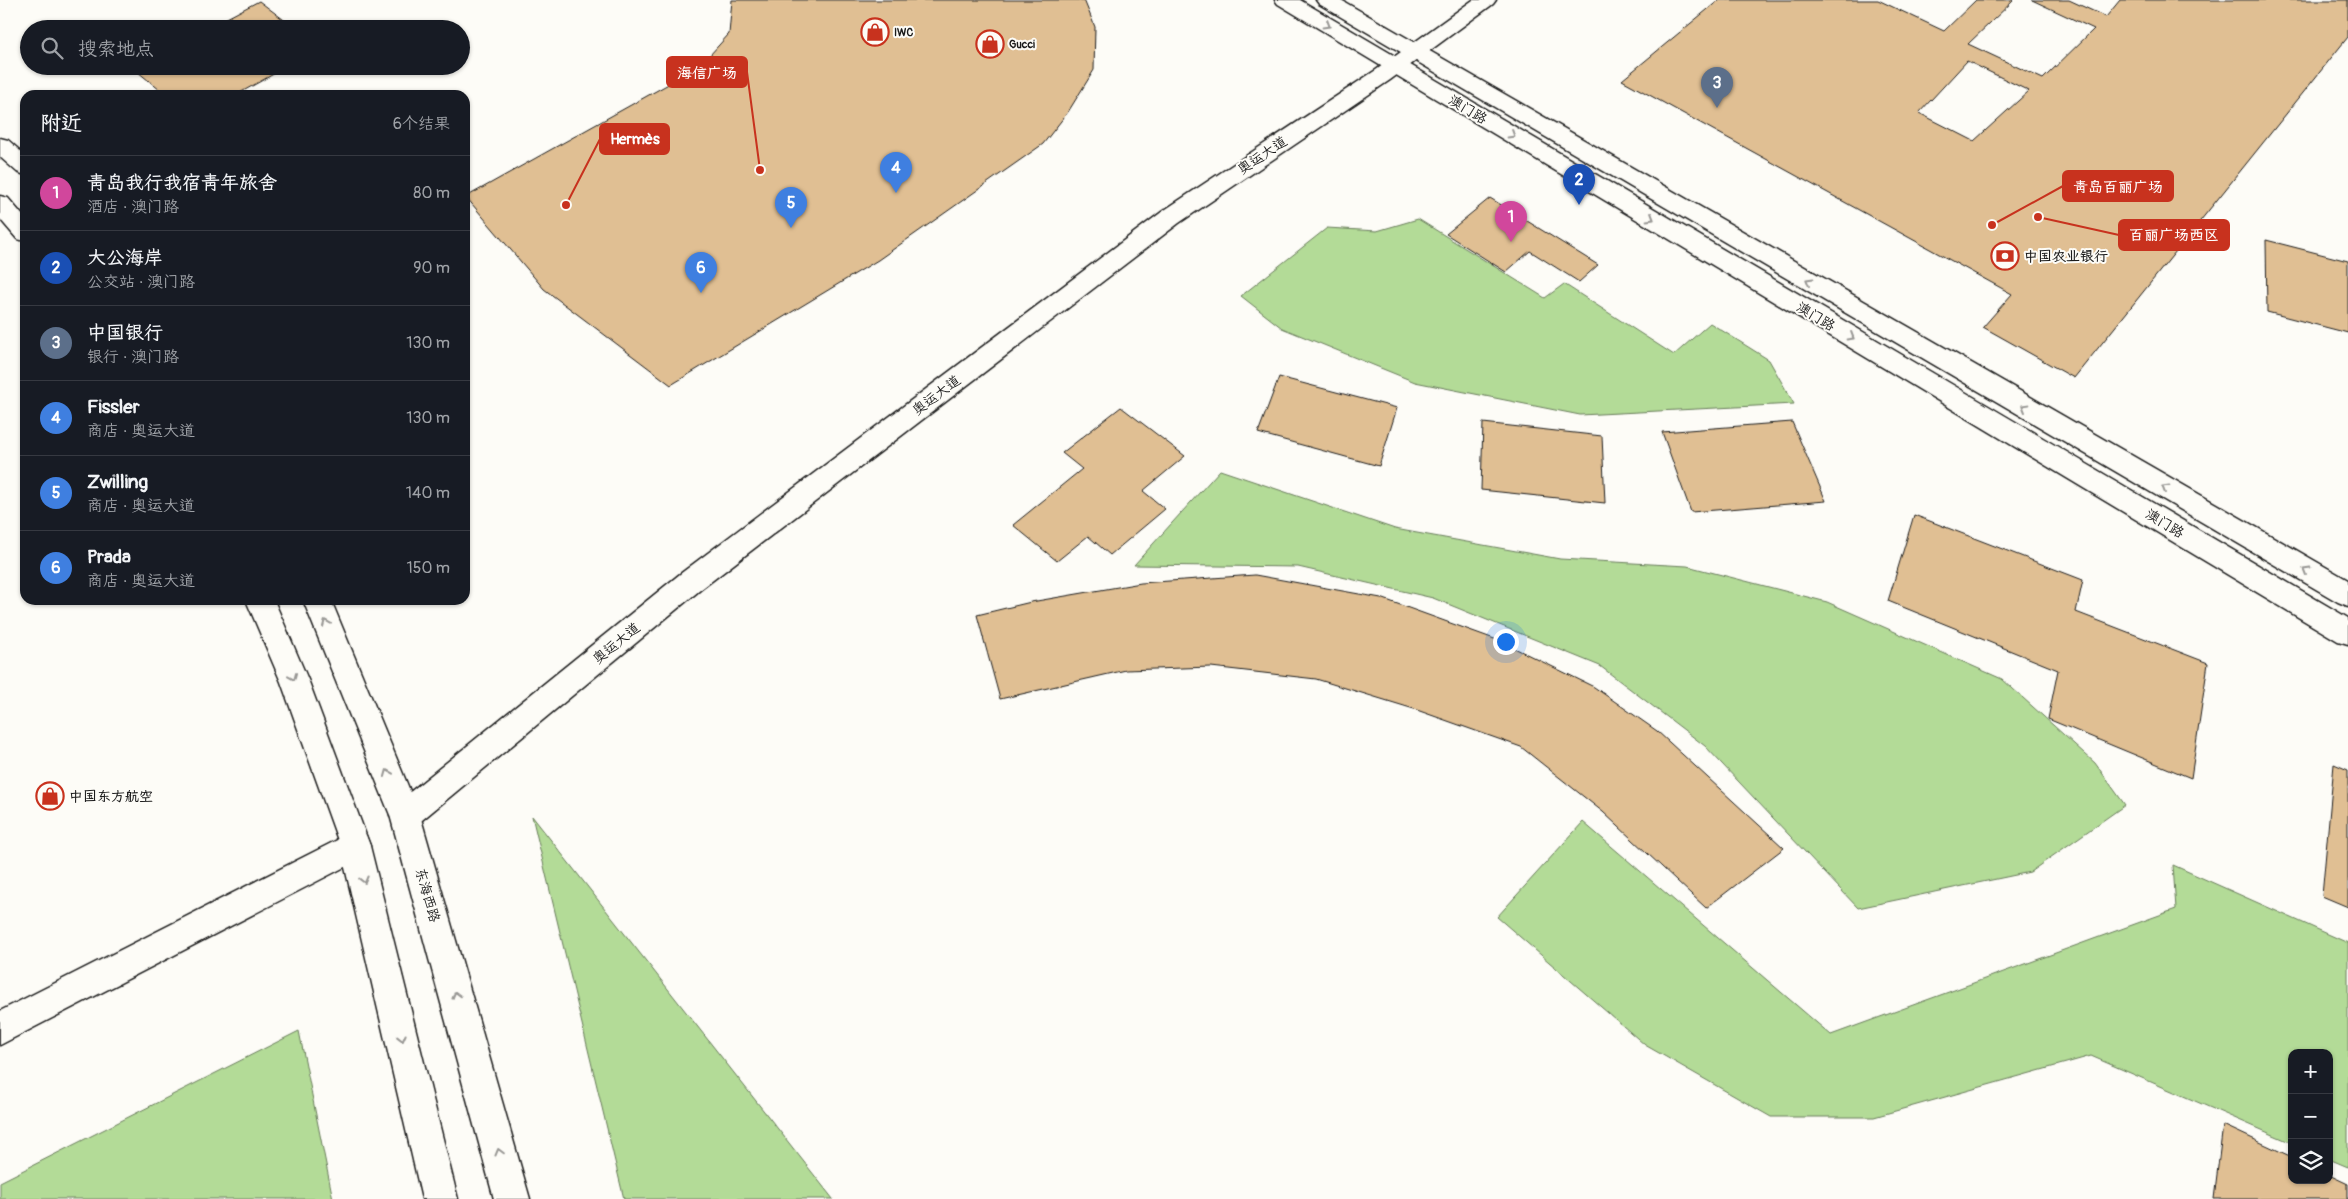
<!DOCTYPE html>
<html lang="zh">
<head>
<meta charset="utf-8">
<style>
  :root { --surface:#171b24; --page:#20242c; --text:#f1f3f6; --muted:#9ea1a6; --line:#363941; --accent:#1a73e8 }
  body { margin:0; font-family:Pangolin,"LXGW WenKai TC",sans-serif; background:var(--page); color:var(--text) }
  .controls { position:absolute; right:15px; bottom:15px; display:grid; overflow:hidden; border-radius:10px; box-shadow:0 1px 4px #0004 }
  .controls button { width:45px; height:45px; display:grid; place-items:center; padding:0; border:0; border-bottom:1px solid var(--line); background:var(--surface); color:var(--text); font:25px sans-serif }
  .you { position:absolute; left:1505px; top:641px; width:18px; height:18px; margin:-12px; border:4px solid #fff; border-radius:50%; background:#1a73e8; box-shadow:0 0 0 8px #1a73e833 }
  .badge { display:grid; place-items:center; width:32px; height:32px; border-radius:50%; background:var(--accent); color:#fff; font-size:16px; font-weight:700 }
  .pin { position:absolute; translate:-50% -41px; filter:drop-shadow(0 1px 2px #0008) }
  .pin::after { content:''; position:absolute; top:26px; width:18px; height:15px; background:inherit; clip-path:polygon(0 0,100% 0,50% 100%) }
  .list { margin:0; padding:0; list-style:none }
  h2 { display:flex; justify-content:space-between; align-items:center; height:65px; margin:0; padding:0 20px; font-size:21px }
  h2 small { font-size:16px; font-weight:400; color:var(--muted) }
  .list li { display:grid; grid-template-columns:32px 1fr auto; gap:15px; align-items:center; box-sizing:border-box; height:75px; padding:0 20px; border-top:1px solid var(--line) }
  .list b { display:block; font-size:19px; white-space:nowrap }
  .list p { margin:0; font-size:16px; white-space:nowrap; color:var(--muted) }
  .list em { font-size:16px; font-style:normal; color:var(--muted) }
  .icon { flex:none; width:28px; height:28px; fill:none; stroke:currentColor; stroke-width:2; stroke-linecap:round; stroke-linejoin:round }
  .map { position:relative; flex:none; width:2348px; height:1199px; overflow:hidden }
  .search { position:absolute; background:var(--surface); box-shadow:0 1px 4px #0004; left:20px; top:20px; width:450px; height:55px; display:flex; align-items:center; gap:12px; box-sizing:border-box; padding:0 18px; border-radius:28px; color:var(--muted); font-size:19px }
  .panel { position:absolute; background:var(--surface); box-shadow:0 1px 4px #0004; left:20px; top:90px; width:450px; height:515px; border-radius:15px }
  .map>svg:first-child { display:block }
  .green { fill:#b3db97; stroke:#687c5a }
  .building { fill:#e0bf93; stroke:#1c1c1c; fill-rule:evenodd }
  .lines { fill:none; stroke-linecap:round; stroke-linejoin:round }
  .street-casing { stroke:#1c1c1c; stroke-width:3 }
  .secondary-casing { stroke:#1c1c1c; stroke-width:3 }
  .street { fill:#fdfcf7; fill-rule:evenodd }
  .secondary { fill:#fdfcf7; fill-rule:evenodd }
  .oneway { stroke:#989794 }
  .labels { text-anchor:middle; stroke-width:4; stroke-linejoin:round; paint-order:stroke }
  .far-poi-label { font-size:11px; font-weight:bold; fill:#1c1c1c; stroke:#fdfcf7; text-anchor:start }
  .street-label { font-size:14px; fill:#1c1c1c; stroke:#fdfcf7 }
  .poi-label { font-size:14px; font-weight:bold; fill:#1c1c1c; stroke:#fdfcf7; text-anchor:start }
  .leader { fill:none; stroke:#c8321e; stroke-width:2 }
  .callout-dot { fill:#c8321e; stroke:#fdfcf7; stroke-width:2 }
  .callout { fill:#c8321e; stroke:#c8321e; stroke-width:2 }
  .callout-label { font-size:15px; text-anchor:middle; font-weight:bold; fill:#fff }
</style>
</head>
<body>
<div class="map">
<svg width="2348" height="1199" viewBox="0 0 2348 1199">
  <rect width="100%" height="100%" fill="#fdfcf7"/>
  <filter id="ink" filterUnits="userSpaceOnUse"><feTurbulence type="fractalNoise" baseFrequency=".02" numOctaves="2"/><feDisplacementMap in="SourceGraphic" scale="10" xChannelSelector="R" yChannelSelector="G"/><feConvolveMatrix kernelMatrix="1 2 1 2 8 2 1 2 1" color-interpolation-filters="sRGB"/></filter>
  <g filter="url(#ink)">
    <path class="green" d="M1418 219 1545 298 1564 284 1674 355 1710 323 1769 360 1794 404 1580 415 1415 382 1282 328 1241 296 1327 228 1377 231Z
      M1220 470 1395 529 1560 559 1687 566 1827 602 2002 679 2095 763 2125 805 2030 872 1858 908 1705 746 1600 666 1433 598 1298 567 1134 565Z
      M532 816 833 1199H624Z
      M1583 822 1831 1035 2176 909 2173 865 2348 943V1167L2329 1159V1053H2292V1143L2091 1056 1874 1117H1771L1645 1045 1497 917Z
      M299 1031 333 1199H0V1182Z"/>
    <path class="building" d="M732 0H1084L1095 27 1094 70 1068 112 1043 144 878 260 671 385 544 289 466 197 699 67 729 34Z
      M1719 0H1878L1944 31 1976 0H2014L1968 44 2043 79 2094 29 2032 0H2069L2106 17 2120 0H2348V37L2074 378 1983 327 2012 294 1622 80ZM1967 61 2029 91 1974 141 1919 113Z
      M259 1 296 29H206Z
      M134 66H288L236 95H166L132 67Z
      M1490 198 1598 265 1579 282 1530 251 1506 272 1446 234Z
      M2266 240 2348 261V333L2267 312Z
      M1279 377 1397 408 1379 466 1258 433Z
      M1121 407 1185 456 1143 491 1165 509 1110 555 1088 536 1057 561 1013 525 1082 469 1062 453Z
      M1792 422 1826 501 1691 512 1662 432Z
      M1483 423 1602 436 1605 503 1481 490Z
      M1914 515 2083 580 2076 612 2208 663 2191 778 2048 719 2058 670 1888 601Z
      M1255 575 1381 598 1500 641 1594 687 1657 731 1784 848 1706 908 1603 812 1521 747 1414 709 1316 679 1211 667 1126 670 1000 699 977 615 1031 602 1141 583Z
      M2334 764 2348 770V907L2322 896Z
      M2223 1125 2292 1157V1180H2329V1175L2348 1184V1199H2214Z"/>
    <g class="lines">
      <g class="street-casing">
        <path id="street" d="M1473 0H1496L1493 4 1390 80 1179 223 700 590 416 825 405 829 394 825 390 815 394 805 680 574 1163 211 1376 70Z
          M355 831 366 836 370 846 366 856 0 1045V1011Z"/>
      </g>
      <g class="secondary-casing">
        <path id="secondary" d="M1275 0H1300L2348 618V644L2338 641 1278 4Z
          M1316 0H1341L2348 580V606L2338 602 1319 4Z
          M0 138 8 140 25 155V175L17 172 0 157Z
          M0 196 8 198 25 218V241L17 239 0 219Z
          M246 600H274L309 682 370 846 458 1199H422L340 846 281 682Z
          M303 600H331L420 815 530 1199H494L390 815Z"/>
      </g>
      <use href="#street" class="street"/>
      <use href="#secondary" class="secondary"/>
    </g>
    <defs><path id="oneway-chevron" d="M-2-3.5L2.5 0L-2 3.5" fill="none" stroke-width="1.6" stroke-linecap="round" stroke-linejoin="round" transform="scale(1.25)"/></defs>
    <g class="oneway">
      <use href="#oneway-chevron" transform="translate(1327 25) rotate(31)"/>
      <use href="#oneway-chevron" transform="translate(1512 135) rotate(31)"/>
      <use href="#oneway-chevron" transform="translate(1651 218) rotate(31)"/>
      <use href="#oneway-chevron" transform="translate(1809 281) rotate(-150)"/>
      <use href="#oneway-chevron" transform="translate(1851 337) rotate(31)"/>
      <use href="#oneway-chevron" transform="translate(2025 407) rotate(-150)"/>
      <use href="#oneway-chevron" transform="translate(2165 488) rotate(-150)"/>
      <use href="#oneway-chevron" transform="translate(2306 570) rotate(-150)"/>
      <use href="#oneway-chevron" transform="translate(326 623) rotate(-113)"/>
      <use href="#oneway-chevron" transform="translate(293 677) rotate(67)"/>
      <use href="#oneway-chevron" transform="translate(388 773) rotate(-112)"/>
      <use href="#oneway-chevron" transform="translate(364 880) rotate(76)"/>
      <use href="#oneway-chevron" transform="translate(456 995) rotate(-105)"/>
      <use href="#oneway-chevron" transform="translate(402 1038) rotate(76)"/>
      <use href="#oneway-chevron" transform="translate(499 1152) rotate(-105)"/>
    </g>
  </g>
  <defs>
    <g id="shop-ring" transform="scale(1.4375)"><circle r="9.5" fill="#fdfcf7" stroke="#c8321e" stroke-width="1.5"/><path d="M-5-2.5h2.3a2.7 3.5 0 0 1 5.4 0H5L5.5 6h-11ZM-1.5-2.5h3a1.5 2.3 0 0 0-3 0Z" fill="#c8321e"/></g>
    <g id="bank-ring" transform="scale(1.4375)"><circle r="9.5" fill="#fdfcf7" stroke="#c8321e" stroke-width="1.5"/><path d="M-6-4H6V4H-6ZM0-2.3a2.3 2.3 0 1 0 0 4.6a2.3 2.3 0 1 0 0-4.6Z" fill="#c8321e"/></g>
  </defs>
  <g fill-rule="evenodd">
    <use href="#shop-ring" x="875" y="32"/>
    <use href="#shop-ring" x="990" y="44"/>
    <use href="#bank-ring" x="2005" y="256"/>
    <use href="#shop-ring" x="50" y="796"/>
  </g>
  <g class="labels">
    <g class="far-poi-label">
      <text x="894" y="36">IWC</text>
      <text x="1009" y="48">Gucci</text>
    </g>
    <g class="street-label">
      <text transform="translate(1468 109) rotate(31)" y="5">澳门路</text>
      <text transform="translate(1262 155) rotate(-34)" y="5">奥运大道</text>
      <text transform="translate(1816 316) rotate(31)" y="5">澳门路</text>
      <text transform="translate(936 395) rotate(-37)" y="5">奥运大道</text>
      <text transform="translate(2165 523) rotate(31)" y="5">澳门路</text>
      <text transform="translate(616 643) rotate(-39)" y="5">奥运大道</text>
      <text transform="translate(428 895) rotate(74)" y="5">东海西路</text>
    </g>
    <g class="poi-label">
      <text x="2024" y="261">中国农业银行</text>
      <text x="69" y="801">中国东方航空</text>
    </g>
  </g>
  <path class="leader" d="M760 170L747 72M566 205L600 139M1992 225L2063 186M2038 217L2119 235"/>
  <g class="callout-dot">
    <circle cx="760" cy="170" r="5"/>
    <circle cx="566" cy="205" r="5"/>
    <circle cx="1992" cy="225" r="5"/>
    <circle cx="2038" cy="217" r="5"/>
  </g>
  <g class="callout">
    <rect x="667" y="57" width="80" height="30" rx="5"/>
    <rect x="600" y="124" width="69" height="30" rx="5"/>
    <rect x="2063" y="171" width="110" height="30" rx="5"/>
    <rect x="2119" y="220" width="110" height="30" rx="5"/>
  </g>
  <g class="callout-label">
    <text x="707" y="78">海信广场</text>
    <text x="635" y="144">Hermès</text>
    <text x="2118" y="192">青岛百丽广场</text>
    <text x="2174" y="240">百丽广场西区</text>
  </g>
</svg>
<div class="controls">
<button>+</button>
<button>−</button>
<button><svg class="icon" aria-label="layers" viewBox="0 0 24 24"><path d="M12 4l9 5-9 5-9-5zM3 14l9 5 9-5"/></svg></button>
</div>
<div class="you"></div>
<div class="pin badge" style="left:1511px;top:242px;background:#d1479c">1</div>
<div class="pin badge" style="left:1579px;top:205px;background:#1a4fb4">2</div>
<div class="pin badge" style="left:1717px;top:108px;background:#5c6f8a">3</div>
<div class="pin badge" style="left:896px;top:193px;background:#3f7fe0">4</div>
<div class="pin badge" style="left:791px;top:228px;background:#3f7fe0">5</div>
<div class="pin badge" style="left:701px;top:293px;background:#3f7fe0">6</div>
<div class="search"><svg class="icon" aria-label="search" viewBox="0 0 24 24"><circle cx="10" cy="10" r="6"/><path d="M15 15l6 6"/></svg>搜索地点</div>
<section class="panel">
<h2>附近<small>6个结果</small></h2>
<ul class="list">
<li><span class="badge" style="background:#d1479c">1</span><div><b>青岛我行我宿青年旅舍</b><p>酒店 · 澳门路</p></div><em>80 m</em></li>
<li><span class="badge" style="background:#1a4fb4">2</span><div><b>大公海岸</b><p>公交站 · 澳门路</p></div><em>90 m</em></li>
<li><span class="badge" style="background:#5c6f8a">3</span><div><b>中国银行</b><p>银行 · 澳门路</p></div><em>130 m</em></li>
<li><span class="badge" style="background:#3f7fe0">4</span><div><b>Fissler</b><p>商店 · 奥运大道</p></div><em>130 m</em></li>
<li><span class="badge" style="background:#3f7fe0">5</span><div><b>Zwilling</b><p>商店 · 奥运大道</p></div><em>140 m</em></li>
<li><span class="badge" style="background:#3f7fe0">6</span><div><b>Prada</b><p>商店 · 奥运大道</p></div><em>150 m</em></li>
</ul>
</section>
</div>
</body>
</html>
